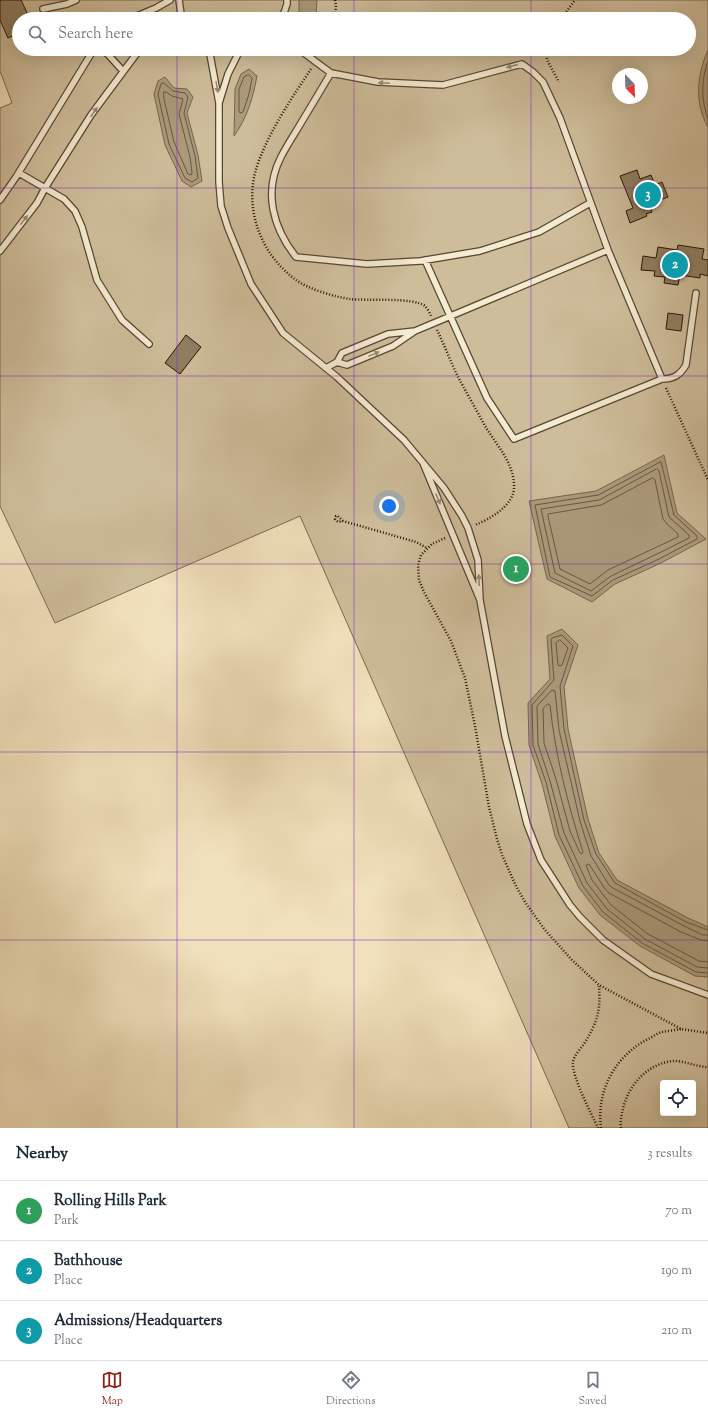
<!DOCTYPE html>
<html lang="en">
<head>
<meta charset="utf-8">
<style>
  :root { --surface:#fff; --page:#f6f6f7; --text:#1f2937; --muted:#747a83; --line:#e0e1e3; --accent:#8f2418 }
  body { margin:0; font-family:"Sorts Mill Goudy",serif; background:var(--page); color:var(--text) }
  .controls { position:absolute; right:12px; bottom:12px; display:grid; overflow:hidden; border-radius:4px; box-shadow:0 4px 16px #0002 }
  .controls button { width:36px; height:36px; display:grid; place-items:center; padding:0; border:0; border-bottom:1px solid var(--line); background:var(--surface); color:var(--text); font:20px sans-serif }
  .compass { position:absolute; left:612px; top:68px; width:36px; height:36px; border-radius:50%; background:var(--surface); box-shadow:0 4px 16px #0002; rotate:157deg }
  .you { position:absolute; left:389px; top:506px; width:14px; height:14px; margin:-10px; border:3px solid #fff; border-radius:50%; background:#1a73e8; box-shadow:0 0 0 6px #1a73e833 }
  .badge { display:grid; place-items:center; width:26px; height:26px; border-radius:50%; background:var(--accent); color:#fff; font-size:13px; font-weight:700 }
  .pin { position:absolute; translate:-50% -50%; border:2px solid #fff; box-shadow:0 1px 4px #0006 }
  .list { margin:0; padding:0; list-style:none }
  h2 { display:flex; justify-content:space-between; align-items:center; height:52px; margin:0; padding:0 16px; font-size:17px }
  h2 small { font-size:13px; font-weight:400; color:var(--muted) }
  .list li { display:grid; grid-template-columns:26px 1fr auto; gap:12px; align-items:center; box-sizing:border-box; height:60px; padding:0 16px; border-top:1px solid var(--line) }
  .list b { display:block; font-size:15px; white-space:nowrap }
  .list p { margin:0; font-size:13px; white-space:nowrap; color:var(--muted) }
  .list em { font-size:13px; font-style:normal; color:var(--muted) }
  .icon { flex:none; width:22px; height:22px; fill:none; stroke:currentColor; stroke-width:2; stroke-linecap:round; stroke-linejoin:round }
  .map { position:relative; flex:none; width:708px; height:1128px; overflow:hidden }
  .search { position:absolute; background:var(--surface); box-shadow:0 4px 16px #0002; left:12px; right:12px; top:12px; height:44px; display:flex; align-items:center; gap:10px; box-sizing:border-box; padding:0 14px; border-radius:22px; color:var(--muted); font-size:15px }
  .sheet { height:232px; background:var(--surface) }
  nav { display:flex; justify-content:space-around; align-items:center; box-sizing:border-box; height:56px; border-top:1px solid var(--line); background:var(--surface); font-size:11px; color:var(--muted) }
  nav a { display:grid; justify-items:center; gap:2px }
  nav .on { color:var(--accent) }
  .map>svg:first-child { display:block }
  .green { fill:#cebd9b; stroke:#7a684e; fill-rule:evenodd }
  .water { fill:#ab9a7b; stroke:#76644a }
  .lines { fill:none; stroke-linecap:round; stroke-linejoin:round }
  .shore { stroke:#68563e; stroke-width:1 }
  .building { fill:#8f7e61; stroke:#261300 }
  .service-casing { stroke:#58462f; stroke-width:8 }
  .path { stroke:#261300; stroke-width:2.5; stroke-dasharray:1 2; stroke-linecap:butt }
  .service { stroke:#f5ebd3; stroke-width:5.5 }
  .oneway { fill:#988a74 }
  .grid { fill:none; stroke:#7b2cbf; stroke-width:1; stroke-opacity:0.55 }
</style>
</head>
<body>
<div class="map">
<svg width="708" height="1128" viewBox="0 0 708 1128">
  <rect width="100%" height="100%" fill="#f0e0bb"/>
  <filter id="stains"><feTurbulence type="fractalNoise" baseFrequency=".005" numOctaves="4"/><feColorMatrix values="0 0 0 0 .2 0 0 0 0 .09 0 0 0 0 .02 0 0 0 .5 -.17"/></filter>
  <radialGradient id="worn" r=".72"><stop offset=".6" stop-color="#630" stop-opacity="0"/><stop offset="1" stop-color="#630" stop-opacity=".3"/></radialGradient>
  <path class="green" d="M0 0H708V1128H569L300 516 55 623 0 506V108L12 103 0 71ZM19 19H689V49H19ZM618 74H642V98H618ZM663 1083H693V1113H663Z"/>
  <path class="water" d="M299 0H317L316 16 312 19H299Z
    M708 50V127C694 103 697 74 708 50Z
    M249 69 257 76C253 98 247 118 234 136L235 89 241 74Z
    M165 77 174 88 187 89 193 97 187 113 198 155 202 181 191 187 182 181 165 145 154 94 158 81Z
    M664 455 677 513 706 539 661 563 615 584 592 602 547 579 529 501 596 491Z
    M562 629 578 645 564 687 568 729 588 819 599 853 617 880 688 918 708 927V977L695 976 640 946 600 915 579 888 555 836 542 784 529 745 528 703 550 679 547 636Z"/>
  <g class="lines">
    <path class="shore" d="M708 61C701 80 701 100 708 119
      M249 75 252 78 249 94 243 112 240 113 239 111V89L244 77Z
      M164 83 173 91 185 93 188 97 184 113 195 156 198 178 192 182 185 178 169 144 159 99 158 94 161 84Z
      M164 92H166L172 96 183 99 179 114 190 157 192 173 191 175 188 174 174 142 164 99Z
      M661 462 674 515 697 536V539L659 559 613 580 592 596 550 577 535 505 598 495Z
      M657 469 659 471 669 517 689 535V538L657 554 611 576 591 591 555 573 541 509 599 500Z
      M653 478 655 480 663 519 667 524 678 534V537L608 570 590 584 560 569 548 516V514L601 505Z
      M560 640 568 648 562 665 560 666 558 665 556 643Z
      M548 704 550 705C555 754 568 805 583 852L582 854 580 853 570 831 556 779 544 743 543 709Z
      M708 930 686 922 615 883 596 854 584 820 564 729 560 686 573 646 562 635 552 638 551 640 554 680 532 705 533 745 546 782 559 835 583 886 603 912 642 943 696 972 708 973
      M708 935H703L684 926 613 888 609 885 591 856 580 821 559 730 555 691 552 690 537 706 538 744 550 781 564 833 587 883 607 909 645 939 697 967 708 968
      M708 941 701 940 681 932 609 893 605 889 589 864 586 865 592 880 611 905 648 934 699 961 708 962"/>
  </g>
  <path class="building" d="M0 0H21L30 19H19V33L8 38 0 20Z
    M637 170 640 179 651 175 655 185 662 182 668 197 649 204 652 212 646 214 647 216 630 223 626 211 633 208 620 176Z
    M678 245 704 249 702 259 708 260V276L700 274V278L680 275 678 285 664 283 665 277 654 276 655 271 641 270 643 256 656 258 658 247 677 250Z
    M668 313 683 315 681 331 666 329Z
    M186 335 201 347 180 374 165 363Z"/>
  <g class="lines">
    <g class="service-casing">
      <path id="service" d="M179 0 181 14 184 19
        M43 9 67 4 76 0
        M130 19 156 8 170 0
        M282 19 287 4V0
        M103 49 123 71
        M209 49 219 103 228 74 240 50
        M222 49H242
        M299 49 316 62 331 73 378 82 443 85 522 64 533 72 543 82 560 118 608 250 662 379 514 439 487 398 425 260
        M331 73C320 91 309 110 298 128 292 138 286 147 281 157 263 192 273 228 296 257L367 264 420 261 480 251 539 232 590 203
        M219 103V182L221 206 228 228 251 284 283 333 337 377 404 440 444 488 462 516 468 528 478 560 480 600 423 463
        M19 173 64 199 75 211 82 227 97 280 122 320 149 344
        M0 200 16 177 94 49
        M0 251 37 203 45 188 91 115 140 49
        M415 331 608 250
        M326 368 337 362 342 353 388 334 415 331 393 346 347 365 337 362
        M662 379C674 379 680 375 686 365L696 293
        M480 600 505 736 527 824 541 860 570 905 580 917 603 940 651 974 708 995"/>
    </g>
    <path class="path" d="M335 0 336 5 335 19
      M561 19 575 0
      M546 49 547 60 559 82
      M320 55 323 49
      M311 69C291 99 264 139 255 173 245 214 263 256 296 280 308 289 335 297 350 299 366 301 414 297 425 306 427 308 430 313 431 316
      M437 330C444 344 450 360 457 375 466 392 476 409 485 426 496 444 514 463 514 486 515 505 490 519 475 525
      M666 388 708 480
      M343 521 338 516H336L335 519 338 522 343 521 416 542 427 548
      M445 538 432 544 421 555 418 565 419 580 424 592 451 641 465 678 475 726 489 807 497 839 502 855 516 886 525 902 545 930 571 959 599 985 681 1029 708 1033
      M598 1128C592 1115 571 1075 573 1062 574 1056 580 1049 584 1044 597 1023 601 1011 599 986
      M601 1128C596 1091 615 1056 648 1039 653 1037 657 1033 662 1032 668 1031 675 1030 681 1029
      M621 1128C620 1123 621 1118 622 1113 627 1087 645 1065 672 1061 683 1060 696 1067 708 1067"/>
    <use href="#service" class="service"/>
  </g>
  <defs><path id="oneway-solid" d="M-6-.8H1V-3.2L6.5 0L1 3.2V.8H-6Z"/></defs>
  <g class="oneway">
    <use href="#oneway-solid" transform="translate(512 66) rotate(165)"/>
    <use href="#oneway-solid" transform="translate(384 83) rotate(-177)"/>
    <use href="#oneway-solid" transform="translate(217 87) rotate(80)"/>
    <use href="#oneway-solid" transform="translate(94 112) rotate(-55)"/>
    <use href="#oneway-solid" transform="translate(24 220) rotate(-52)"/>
    <use href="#oneway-solid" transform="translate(374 354) rotate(-22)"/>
    <use href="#oneway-solid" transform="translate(438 499) rotate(67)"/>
    <use href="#oneway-solid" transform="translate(479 580) rotate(-93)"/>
  </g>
  <path class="grid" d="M177 0V19M354 0V19M531 0V19M177 49V1128M354 49V1128M531 49V1128M0 188H708M0 376H708M0 564H708M0 752H708M0 940H708"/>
  <rect width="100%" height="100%" filter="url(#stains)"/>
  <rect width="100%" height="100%" fill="url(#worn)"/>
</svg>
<div class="controls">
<button><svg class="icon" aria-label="locate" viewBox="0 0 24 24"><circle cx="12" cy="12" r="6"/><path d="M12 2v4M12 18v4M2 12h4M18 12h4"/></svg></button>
</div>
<svg class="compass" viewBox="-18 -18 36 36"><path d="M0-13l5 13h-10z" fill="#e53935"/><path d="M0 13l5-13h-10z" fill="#747a83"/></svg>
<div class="you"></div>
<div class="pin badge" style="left:516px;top:569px;background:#2e9e5b">1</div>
<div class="pin badge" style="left:675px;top:265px;background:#0f9aa8">2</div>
<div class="pin badge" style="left:648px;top:195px;background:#0f9aa8">3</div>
<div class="search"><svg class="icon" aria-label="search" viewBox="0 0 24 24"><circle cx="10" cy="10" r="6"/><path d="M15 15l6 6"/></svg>Search here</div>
</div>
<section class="sheet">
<h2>Nearby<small>3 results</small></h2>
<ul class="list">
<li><span class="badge" style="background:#2e9e5b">1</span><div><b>Rolling Hills Park</b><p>Park</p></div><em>70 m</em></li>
<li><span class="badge" style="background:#0f9aa8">2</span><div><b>Bathhouse</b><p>Place</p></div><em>190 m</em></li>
<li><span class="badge" style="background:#0f9aa8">3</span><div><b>Admissions/Headquarters</b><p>Place</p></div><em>210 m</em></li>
</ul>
</section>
<nav>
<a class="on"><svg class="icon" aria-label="map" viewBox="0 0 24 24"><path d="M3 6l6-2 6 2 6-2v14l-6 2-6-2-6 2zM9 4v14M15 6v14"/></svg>Map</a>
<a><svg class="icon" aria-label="directions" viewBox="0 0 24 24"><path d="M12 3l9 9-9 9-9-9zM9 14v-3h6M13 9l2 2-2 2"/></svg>Directions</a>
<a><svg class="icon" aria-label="saved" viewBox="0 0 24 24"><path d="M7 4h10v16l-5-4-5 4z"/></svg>Saved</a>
</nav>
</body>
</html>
